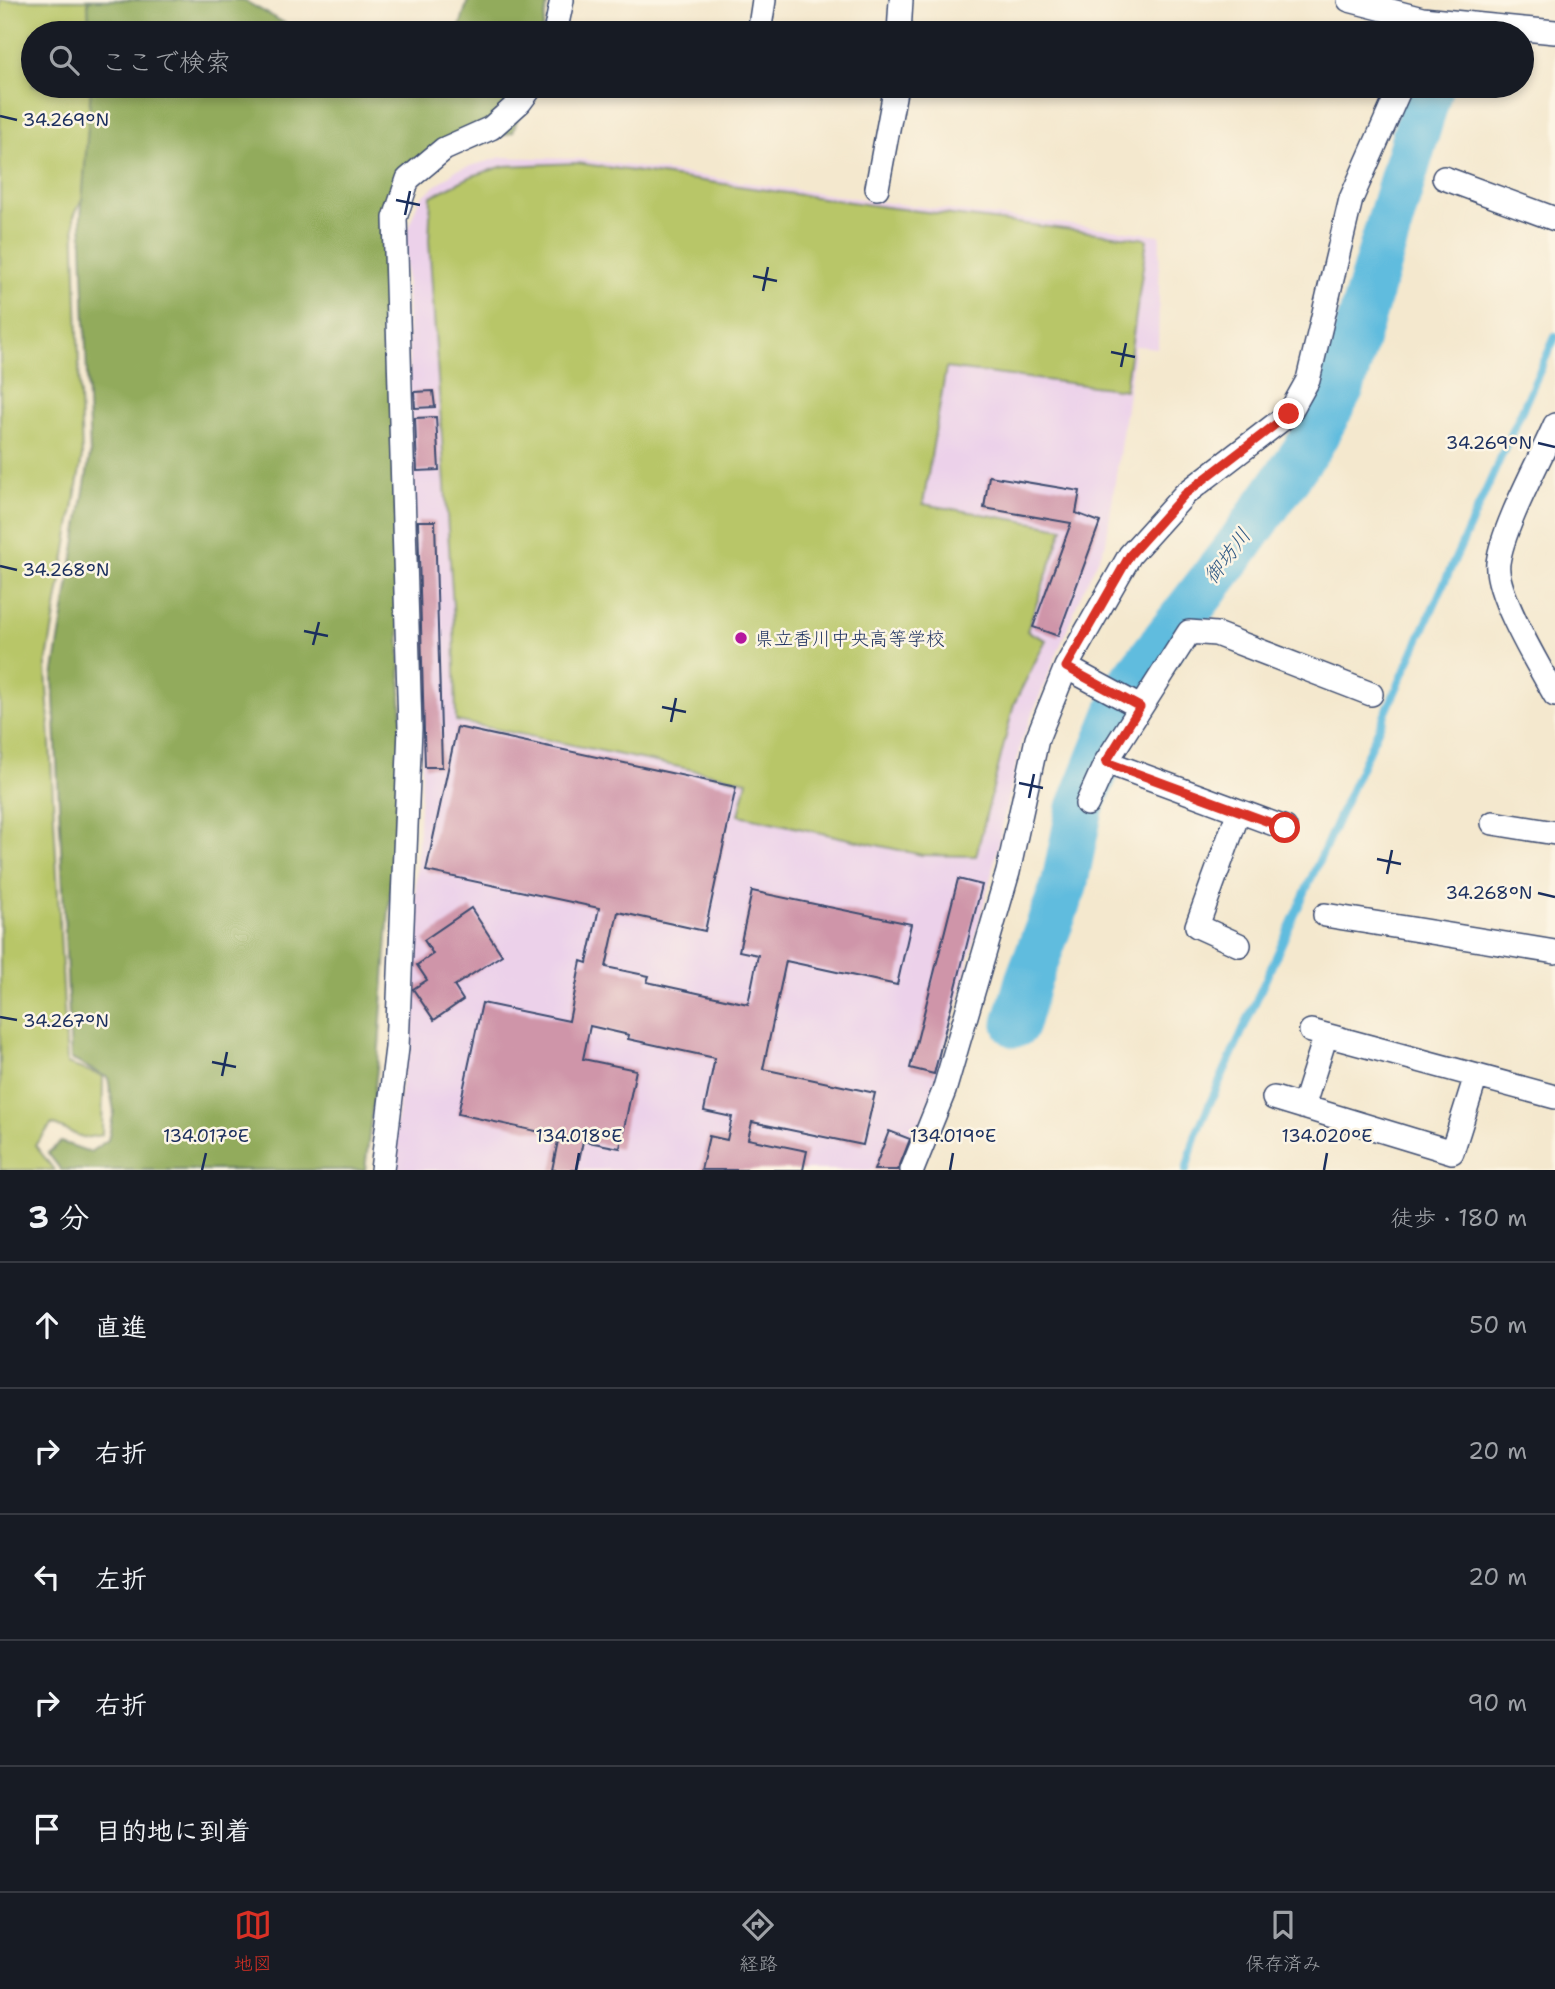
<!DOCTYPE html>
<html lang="ja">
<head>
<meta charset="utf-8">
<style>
  :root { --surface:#171b24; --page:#242831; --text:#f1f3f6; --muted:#9ea1a6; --line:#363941; --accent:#d93025 }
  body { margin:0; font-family:"Shantell Sans","Klee One",sans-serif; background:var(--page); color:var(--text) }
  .stop { position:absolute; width:21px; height:21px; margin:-16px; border:5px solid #d93025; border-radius:50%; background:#fff }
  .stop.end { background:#d93025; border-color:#fff; box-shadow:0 2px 7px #0008 }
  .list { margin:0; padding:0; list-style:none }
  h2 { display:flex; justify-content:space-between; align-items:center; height:91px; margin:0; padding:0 28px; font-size:30px }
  h2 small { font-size:23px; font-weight:400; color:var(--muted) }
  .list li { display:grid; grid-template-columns:46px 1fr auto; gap:21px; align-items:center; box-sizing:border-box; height:126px; padding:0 28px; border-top:2px solid var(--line) }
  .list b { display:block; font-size:26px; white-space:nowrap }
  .list em { font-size:23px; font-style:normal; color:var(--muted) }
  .icon { flex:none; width:38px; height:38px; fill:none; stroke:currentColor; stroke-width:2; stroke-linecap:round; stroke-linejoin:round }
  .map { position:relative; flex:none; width:1555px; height:1170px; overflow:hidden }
  .search { position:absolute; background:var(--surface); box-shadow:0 4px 10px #0003; left:21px; right:21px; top:21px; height:77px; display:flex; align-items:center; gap:18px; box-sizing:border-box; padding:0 24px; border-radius:38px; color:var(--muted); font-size:26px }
  .sheet { height:721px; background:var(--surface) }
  nav { display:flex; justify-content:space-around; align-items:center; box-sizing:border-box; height:98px; border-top:2px solid var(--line); background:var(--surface); font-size:19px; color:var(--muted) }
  nav a { display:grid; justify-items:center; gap:4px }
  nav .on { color:var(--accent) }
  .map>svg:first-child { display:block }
  .built { fill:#ecd1ea }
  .green { fill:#b8c668; stroke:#6a7a63; stroke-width:2 }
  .forest { fill:#92ab5c; stroke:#566d5d; stroke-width:2 }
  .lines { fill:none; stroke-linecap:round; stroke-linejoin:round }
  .stream { stroke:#60bcde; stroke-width:8 }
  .river { stroke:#60bcde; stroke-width:47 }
  .building { fill:#cf95a9 }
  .street-casing { stroke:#3c4b6f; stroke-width:26 }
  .street { stroke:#fff; stroke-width:23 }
  .route { stroke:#d93025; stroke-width:9 }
  .ticks { fill:none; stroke:#1b2f5e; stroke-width:2.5 }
  .poi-dot { fill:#b5179e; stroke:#fcf5e5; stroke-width:2.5 }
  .labels { text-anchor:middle; stroke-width:5; stroke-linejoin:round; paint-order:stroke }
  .poi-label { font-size:19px; fill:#1b2f5e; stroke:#fcf5e5; text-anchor:start }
  .water-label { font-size:21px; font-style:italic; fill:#305984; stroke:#fcf5e5 }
  .ticks-label { font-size:18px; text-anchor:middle; fill:#1b2f5e; stroke:#fcf5e5; stroke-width:5; stroke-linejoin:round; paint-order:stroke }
</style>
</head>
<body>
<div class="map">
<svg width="1555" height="1170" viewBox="0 0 1555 1170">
  <rect width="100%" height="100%" fill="#fcf5e5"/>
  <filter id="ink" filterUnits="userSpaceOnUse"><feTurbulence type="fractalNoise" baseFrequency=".0143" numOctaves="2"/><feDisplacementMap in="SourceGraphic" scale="14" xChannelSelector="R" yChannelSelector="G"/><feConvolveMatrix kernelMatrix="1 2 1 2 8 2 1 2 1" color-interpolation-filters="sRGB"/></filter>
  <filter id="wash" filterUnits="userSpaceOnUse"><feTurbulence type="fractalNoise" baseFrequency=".00686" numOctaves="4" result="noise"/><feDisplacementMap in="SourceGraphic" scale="28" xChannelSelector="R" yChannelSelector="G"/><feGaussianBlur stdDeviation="1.57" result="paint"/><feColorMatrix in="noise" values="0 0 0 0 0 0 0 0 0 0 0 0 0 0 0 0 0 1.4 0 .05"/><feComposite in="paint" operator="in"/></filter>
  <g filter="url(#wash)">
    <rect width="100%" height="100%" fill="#f4e8ce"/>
    <path class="built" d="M502 157 581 159 889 203 1160 235 1158 348 1135 346 1106 543 1080 597 1021 742 991 877 934 1088 902 1170H389L407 1048 422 770 405 238 419 199 456 170Z"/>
    <path class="green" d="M0 0H94L101 33H33V86H112L120 119 74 216 82 457 46 666 67 1064 103 1076 102 1135 84 1138 52 1124 35 1145 54 1170H0Z
      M577 163 885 207 1147 239 1125 390 946 368 923 504 1063 528 1027 631 1046 640 1014 704 976 856 922 855 739 815 747 781 456 721 454 622 429 240 431 196 472 176 504 166Z"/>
    <path class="forest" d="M88 0H243L302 33H89Z
      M468 0H548L542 33H458Z
      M91 86H528L513 132 462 150 411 160 388 195 402 730 378 1061 365 1170H61L48 1153 61 1142 90 1152 108 1140 114 1111 108 1078 71 1059 53 677 90 455 81 217Z"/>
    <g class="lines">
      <path class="stream" d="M1186 1170 1196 1134 1555 337"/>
      <path class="river" d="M1016 1024 1028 981 1064 886 1080 808 1129 687 1239 545 1311 443 1341 388 1430 86"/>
    </g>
    <g id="blocks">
      <path class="building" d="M433 391 435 407 415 408 414 392Z
        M436 417 439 470 417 471 415 418Z
        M989 476 1080 491 1076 513 1100 522 1058 636 1033 627 1071 523 984 508Z
        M418 521H435L442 767H425Z
        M457 727 736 787 705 931 618 912 606 967 649 976 647 982 748 1004 758 955 739 951 752 891 911 924 897 985 786 961 763 1069 875 1093 863 1145 752 1122 748 1139 807 1151 803 1170H701L709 1136 727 1140 732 1117 704 1111 715 1058 628 1039 629 1035 590 1026 583 1059 636 1070 620 1148 583 1141 577 1170H552L559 1136 458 1114 482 1003 569 1021 581 961 587 963 599 908 426 871Z
        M958 879 982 885 934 1074 910 1068Z
        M471 908 502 955 454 986 463 1000 434 1020 413 989 427 980 417 965 433 954 424 940Z
        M889 1131 910 1139 898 1170H874Z"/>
    </g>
  </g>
  <g filter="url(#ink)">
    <use href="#blocks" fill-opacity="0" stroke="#3c4b6f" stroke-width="2"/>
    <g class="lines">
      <g class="street-casing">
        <path id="street" d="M1349 0 1422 19 1555 32
          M555 33 562 0
          M759 33 764 0
          M899 33 901 0
          M1444 178 1555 219
          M877 188 896 86
          M1555 425C1539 462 1503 526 1498 563 1494 592 1540 668 1555 695
          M1066 667 1140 707
          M1106 762 1285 828
          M1087 804 1106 762 1189 632 1216 634 1371 694
          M1239 811 1197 926 1239 945
          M1493 823 1555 833
          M1325 915 1555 952
          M1311 1031 1555 1097
          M1274 1098 1452 1152 1476 1076
          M1303 1107 1326 1035
          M382 1170 397 1048 410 728 395 218 408 179 444 149 491 128 520 102 532 86
          M912 1170 944 1091 1008 872 1037 739 1066 667 1130 555 1185 494 1289 414 1308 380 1351 199 1401 86"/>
      </g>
      <use href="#street" class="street"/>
    </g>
  </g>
  <g class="lines" filter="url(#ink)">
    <path class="route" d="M1285 828 1106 762 1140 707 1066 667 1130 555 1185 494 1289 414"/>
  </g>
  <path class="ticks" d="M0 116 17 120M396 200 420 205M405 215 410 191M753 276 777 281M763 291 768 267M1111 352 1135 357M1121 367 1126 343M1538 443 1555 447M0 566 17 570M304 631 328 636M313 645 319 622M662 707 686 712M671 722 676 698M1019 783 1043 788M1029 798 1034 774M1377 859 1401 864M1387 874 1392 850M1538 893 1555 897M0 1017 17 1020M212 1062 236 1067M222 1076 227 1052M202 1170 206 1153M576 1170 579 1153M950 1170 953 1153M1324 1170 1327 1153"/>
  <circle class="poi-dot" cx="741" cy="638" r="7"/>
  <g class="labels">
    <g class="poi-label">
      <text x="755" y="645">県立香川中央高等学校</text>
    </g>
    <g class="water-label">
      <text transform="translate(1227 556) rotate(-53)" y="7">御坊川</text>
    </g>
  </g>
  <g class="ticks-label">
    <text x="66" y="126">34.269°N</text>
    <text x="1489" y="449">34.269°N</text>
    <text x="66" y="576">34.268°N</text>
    <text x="1489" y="899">34.268°N</text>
    <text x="66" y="1027">34.267°N</text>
    <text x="206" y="1142">134.017°E</text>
    <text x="579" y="1142">134.018°E</text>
    <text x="953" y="1142">134.019°E</text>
    <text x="1327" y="1142">134.020°E</text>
  </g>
</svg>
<div class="stop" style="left:1285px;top:828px"></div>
<div class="stop end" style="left:1289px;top:414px"></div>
<div class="search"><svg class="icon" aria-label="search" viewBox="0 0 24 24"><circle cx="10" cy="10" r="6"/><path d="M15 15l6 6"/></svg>ここで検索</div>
</div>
<section class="sheet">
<h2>3 分<small>徒歩 · 180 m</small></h2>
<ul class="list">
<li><svg class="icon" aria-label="ahead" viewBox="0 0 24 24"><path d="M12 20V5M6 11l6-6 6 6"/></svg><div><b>直進</b></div><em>50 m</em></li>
<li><svg class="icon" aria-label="right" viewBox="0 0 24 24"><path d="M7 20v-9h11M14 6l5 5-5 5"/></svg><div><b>右折</b></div><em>20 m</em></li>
<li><svg class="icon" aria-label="left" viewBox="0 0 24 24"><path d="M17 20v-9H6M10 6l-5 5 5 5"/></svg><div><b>左折</b></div><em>20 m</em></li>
<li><svg class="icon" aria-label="right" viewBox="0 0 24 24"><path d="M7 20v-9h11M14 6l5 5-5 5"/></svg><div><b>右折</b></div><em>90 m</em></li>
<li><svg class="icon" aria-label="arrive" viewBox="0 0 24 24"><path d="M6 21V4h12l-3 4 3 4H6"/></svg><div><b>目的地に到着</b></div></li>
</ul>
</section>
<nav>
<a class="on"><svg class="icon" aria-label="map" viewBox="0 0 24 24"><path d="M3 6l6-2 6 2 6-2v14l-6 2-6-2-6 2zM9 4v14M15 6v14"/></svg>地図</a>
<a><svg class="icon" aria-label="directions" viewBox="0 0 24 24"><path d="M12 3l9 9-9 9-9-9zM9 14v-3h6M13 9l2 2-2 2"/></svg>経路</a>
<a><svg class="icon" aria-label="saved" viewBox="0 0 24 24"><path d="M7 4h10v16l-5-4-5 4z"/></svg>保存済み</a>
</nav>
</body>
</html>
